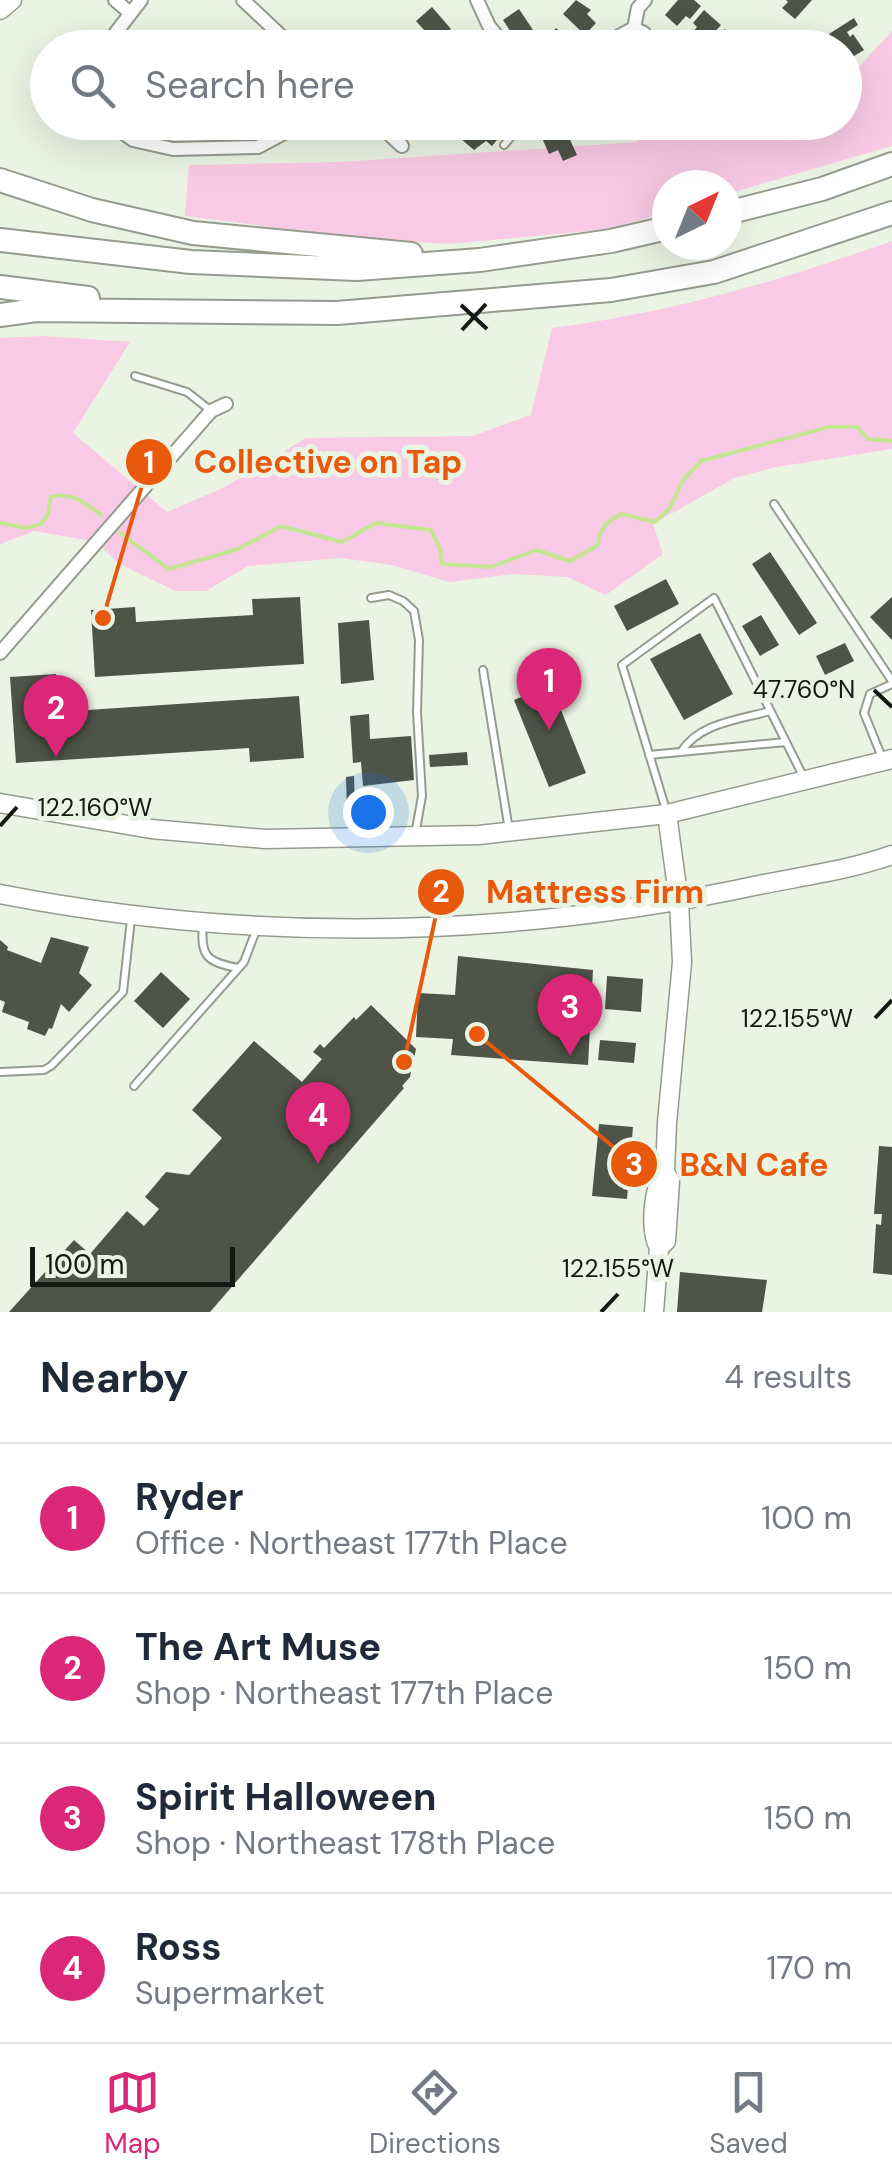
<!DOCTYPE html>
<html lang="en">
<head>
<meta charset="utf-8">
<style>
  :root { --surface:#fff; --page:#f6f6f7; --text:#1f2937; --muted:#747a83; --line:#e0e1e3; --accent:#db2777 }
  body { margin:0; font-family:"DM Sans",sans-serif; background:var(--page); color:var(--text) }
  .compass { position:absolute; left:652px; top:170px; width:90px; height:90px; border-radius:50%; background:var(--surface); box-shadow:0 10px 40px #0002; rotate:43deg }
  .scale { position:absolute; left:30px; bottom:25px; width:205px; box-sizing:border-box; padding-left:10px; border:5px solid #161913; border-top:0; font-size:28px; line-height:35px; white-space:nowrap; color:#161913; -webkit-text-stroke:8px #ebf3e2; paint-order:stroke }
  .you { position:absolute; left:368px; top:812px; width:35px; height:35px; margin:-25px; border:8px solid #fff; border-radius:50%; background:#1a73e8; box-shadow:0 0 0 15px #1a73e833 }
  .badge { display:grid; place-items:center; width:65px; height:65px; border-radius:50%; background:var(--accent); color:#fff; font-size:32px; font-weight:700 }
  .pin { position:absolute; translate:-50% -82px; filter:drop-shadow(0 2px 5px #0008) }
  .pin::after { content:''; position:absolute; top:52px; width:35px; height:30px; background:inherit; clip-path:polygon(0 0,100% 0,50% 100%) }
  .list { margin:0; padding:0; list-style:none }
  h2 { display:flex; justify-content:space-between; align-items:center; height:130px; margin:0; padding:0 40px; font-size:42px }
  h2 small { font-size:32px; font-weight:400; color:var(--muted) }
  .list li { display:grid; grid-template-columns:65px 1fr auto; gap:30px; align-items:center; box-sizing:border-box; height:150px; padding:0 40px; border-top:2px solid var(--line) }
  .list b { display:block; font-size:38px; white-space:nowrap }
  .list p { margin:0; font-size:32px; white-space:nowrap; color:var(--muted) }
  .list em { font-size:32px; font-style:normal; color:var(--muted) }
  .icon { flex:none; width:55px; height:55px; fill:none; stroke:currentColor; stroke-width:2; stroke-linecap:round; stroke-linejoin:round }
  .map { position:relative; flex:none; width:892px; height:1312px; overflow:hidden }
  .search { position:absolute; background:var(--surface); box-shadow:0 10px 40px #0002; left:30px; right:30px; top:30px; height:110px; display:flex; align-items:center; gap:25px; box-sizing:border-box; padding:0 35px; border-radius:55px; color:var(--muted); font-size:38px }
  .sheet { height:730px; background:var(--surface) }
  nav { display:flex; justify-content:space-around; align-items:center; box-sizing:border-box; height:140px; border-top:2px solid var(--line); background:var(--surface); font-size:28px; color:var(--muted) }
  nav a { display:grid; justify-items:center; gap:5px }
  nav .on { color:var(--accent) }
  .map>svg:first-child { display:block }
  .green { fill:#f9cae5 }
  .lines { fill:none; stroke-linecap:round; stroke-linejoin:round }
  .stream { stroke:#c3e692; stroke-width:4 }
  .building { fill:#4e5447 }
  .lane-casing { stroke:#959c8d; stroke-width:10 }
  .street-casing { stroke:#959c8d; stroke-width:16 }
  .secondary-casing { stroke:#959c8d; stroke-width:21 }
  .highway-casing { stroke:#959c8d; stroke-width:26 }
  .lane { stroke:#fff; stroke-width:6 }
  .street { stroke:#fff; stroke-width:12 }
  .secondary { stroke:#fff; stroke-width:18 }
  .highway { stroke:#fff; stroke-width:22 }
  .ticks { fill:none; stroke:#161913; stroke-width:4 }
  .ticks-label { font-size:25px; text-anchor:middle; fill:#161913; stroke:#ebf3e2; stroke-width:10; stroke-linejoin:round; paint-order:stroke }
  .leader { fill:none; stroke:#e8590c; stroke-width:4 }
  .callout-dot { fill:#e8590c; stroke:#ebf3e2; stroke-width:4 }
  .mark-label { font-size:30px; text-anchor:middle; font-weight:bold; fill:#fff }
  .callout-label { font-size:32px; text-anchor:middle; font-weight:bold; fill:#e8590c; stroke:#ebf3e2; stroke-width:10; stroke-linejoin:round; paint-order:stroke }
</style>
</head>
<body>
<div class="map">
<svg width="892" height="1312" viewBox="0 0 892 1312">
  <rect width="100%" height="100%" fill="#ebf3e2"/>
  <path class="green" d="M892 31V146L727 194V185H667V212L609 229 448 244 344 236 185 216 189 165 341 162 637 142 656 123 844 122 845 71 854 72Z
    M892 241V449L776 467 734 478 653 524 663 554 606 595 567 577 515 574 449 582 392 565 340 558 248 566 206 591H175L118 563 97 542 34 531 0 544V338L44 336 130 342 73 433 167 512 223 488 306 438 473 436 531 415 552 328C670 313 780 281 892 241Z"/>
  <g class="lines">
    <path class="stream" d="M0 523 26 528 41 524 48 514 51 497C72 491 84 503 101 515
      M120 533 169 569 238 549 281 526 342 542 376 523 431 530 440 549 442 564 491 567 536 550 570 561 598 545C599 528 607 522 621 514L655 522 670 508 683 480 701 461 829 427H857L868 439 892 441"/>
  </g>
  <path class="building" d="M576 0 591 10 587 14 596 23 585 35 563 14Z
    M678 0H694L701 6 690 19 686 16 677 26 665 15Z
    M786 0H812L795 19 782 8 788 2Z
    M432 7 451 29 428 48 418 36 424 30 416 21Z
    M519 9 533 30 516 40 503 20Z
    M704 10 721 25 701 47 689 37 697 27 693 23Z
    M854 18 858 25 847 32 850 37 853 34 864 50 844 62V48H831L836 45 829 34Z
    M556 28 578 48H539Z
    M725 29 745 48 710 45Z
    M476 122H489L502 134 492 146 486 141 474 150 461 139Z
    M535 122H562L577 155 563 161 558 150 549 154Z
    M631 122H655V134H630Z
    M770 552 817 623 799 635 752 564Z
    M666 579 679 604 627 631 614 606Z
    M300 597 304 664 95 677 91 610 135 607 136 622 253 615 252 599Z
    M892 597V640L870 617Z
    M761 615 779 645 760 656 742 626Z
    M369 620 374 680 341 684 338 623Z
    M700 633 733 694 684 720 650 659Z
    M845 643 854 661 825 675 816 656Z
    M56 674 58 712 299 696 304 758 250 762 249 748 16 763 10 677Z
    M551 685 586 773 549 787 514 700Z
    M369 714 370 739 411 736 414 780 363 786 361 762 353 763 350 716Z
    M467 752 468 765 430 767 429 755Z
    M354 776 355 811 347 812 346 777Z
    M51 937 89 947 79 973 92 985 69 1012 61 1004 52 1029 49 1028 45 1036 27 1029 29 1022 2 1012 5 1002 0 1000V940L8 947 7 950 41 963Z
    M458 956 593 970 588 1065 451 1055 453 1039 416 1037 418 993 455 995Z
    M161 972 190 999 163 1028 134 1001Z
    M607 976 643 979 641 1012 605 1009Z
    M371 1005 416 1049 410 1077 402 1086 404 1088 210 1312H9L74 1240 90 1254 127 1211 144 1226 153 1216 159 1209 145 1197 166 1172 189 1175 222 1138 192 1110 254 1041 302 1082 322 1059 313 1052 320 1044 324 1048 354 1017 356 1020Z
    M600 1040 636 1043 634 1063 598 1060Z
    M599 1124 633 1127 627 1199 592 1196Z
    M879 1146 892 1147V1275L873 1273 876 1224 881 1225 882 1214H874Z
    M680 1272 767 1280 762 1312H677Z"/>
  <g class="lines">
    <g class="lane-casing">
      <path id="lane" d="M504 145 524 122
        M135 376 187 392 210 410
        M774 504 892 681
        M371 598 389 595 403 601 414 611 419 640 417 712 422 796 415 835
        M483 670 509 830
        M681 752C699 723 738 720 770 711
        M649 755 786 742
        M883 760 864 713 870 694 892 684
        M667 813 622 665 714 598 803 776
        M203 924C200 957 207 962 238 968
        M0 1072 44 1070 51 1066 123 992 131 919
        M134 1086 244 962 257 928"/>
    </g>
    <g class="street-casing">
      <path id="street" d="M115 0 130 13
        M243 0 294 48
        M477 0 489 26 507 48
        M634 28 638 8 645 0
        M104 48 141 0
        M616 48 619 36 634 28 644 33 649 48
        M108 122 133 140 173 149 258 147 305 122
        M376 122 402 146
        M0 653 211 411 226 404"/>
    </g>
    <g class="secondary-casing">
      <path id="secondary" d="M0 10 12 0
        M0 803 151 829 265 839 479 835 667 814 892 759
        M0 894C252 943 508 939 759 885 803 876 850 870 892 855
        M659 1248 666 1241 670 1181 665 1172 667 1123 682 962 679 902 667 814
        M654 1312 659 1248C649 1229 653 1189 665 1172"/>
    </g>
    <g class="highway-casing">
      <path id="highway" d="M0 180 92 210 193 233 411 254
        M727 213 822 189 892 164
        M0 240 191 262 357 269 480 260 611 241 667 228
        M0 287 88 298
        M0 315 36 310 337 313 611 290 714 272 892 213"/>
    </g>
    <use href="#lane" class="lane"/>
    <use href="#street" class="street"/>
    <use href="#secondary" class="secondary"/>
    <use href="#highway" class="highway"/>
  </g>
  <path class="ticks" d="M461 305 487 329M462 330 486 304M874 690 892 707M0 826 17 807M875 1018 892 1000M601 1312 618 1294"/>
  <g class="ticks-label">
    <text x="804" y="698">47.760°N</text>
    <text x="95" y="816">122.160°W</text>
    <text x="797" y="1027">122.155°W</text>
    <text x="618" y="1277">122.155°W</text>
  </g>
  <path class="leader" d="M103 618L149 462M404 1062L441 892M477 1034L634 1164"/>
  <g class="callout-dot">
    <circle cx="103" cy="618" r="10"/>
    <circle cx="404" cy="1062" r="10"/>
    <circle cx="477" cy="1034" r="10"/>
    <circle cx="149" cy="462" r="25"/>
    <circle cx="441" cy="892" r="25"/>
    <circle cx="634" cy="1164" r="25"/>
  </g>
  <g class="mark-label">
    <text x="149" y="473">1</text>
    <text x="441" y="902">2</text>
    <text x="634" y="1175">3</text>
  </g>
  <g class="callout-label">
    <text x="328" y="473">Collective on Tap</text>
    <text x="595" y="903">Mattress Firm</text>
    <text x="754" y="1176">B&amp;N Cafe</text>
  </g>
</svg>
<svg class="compass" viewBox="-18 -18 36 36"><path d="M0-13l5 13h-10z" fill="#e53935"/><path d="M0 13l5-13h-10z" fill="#747a83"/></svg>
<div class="scale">100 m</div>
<div class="you"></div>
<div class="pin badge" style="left:549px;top:730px">1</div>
<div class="pin badge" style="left:56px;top:757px">2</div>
<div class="pin badge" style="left:570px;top:1056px">3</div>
<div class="pin badge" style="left:318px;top:1164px">4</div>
<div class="search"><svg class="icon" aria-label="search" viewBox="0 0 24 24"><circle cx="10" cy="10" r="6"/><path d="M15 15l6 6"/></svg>Search here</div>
</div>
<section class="sheet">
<h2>Nearby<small>4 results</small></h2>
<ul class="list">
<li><span class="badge">1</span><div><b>Ryder</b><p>Office · Northeast 177th Place</p></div><em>100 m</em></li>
<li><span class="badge">2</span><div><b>The Art Muse</b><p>Shop · Northeast 177th Place</p></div><em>150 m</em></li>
<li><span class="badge">3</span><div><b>Spirit Halloween</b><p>Shop · Northeast 178th Place</p></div><em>150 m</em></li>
<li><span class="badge">4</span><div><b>Ross</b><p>Supermarket</p></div><em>170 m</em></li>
</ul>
</section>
<nav>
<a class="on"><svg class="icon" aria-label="map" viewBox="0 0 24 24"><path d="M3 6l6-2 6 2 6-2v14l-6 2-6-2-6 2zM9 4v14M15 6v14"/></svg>Map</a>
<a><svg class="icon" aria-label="directions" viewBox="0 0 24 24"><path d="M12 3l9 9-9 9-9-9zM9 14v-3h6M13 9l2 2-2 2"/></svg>Directions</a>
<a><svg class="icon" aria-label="saved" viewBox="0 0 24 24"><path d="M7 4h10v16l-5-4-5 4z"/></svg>Saved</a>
</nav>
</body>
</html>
